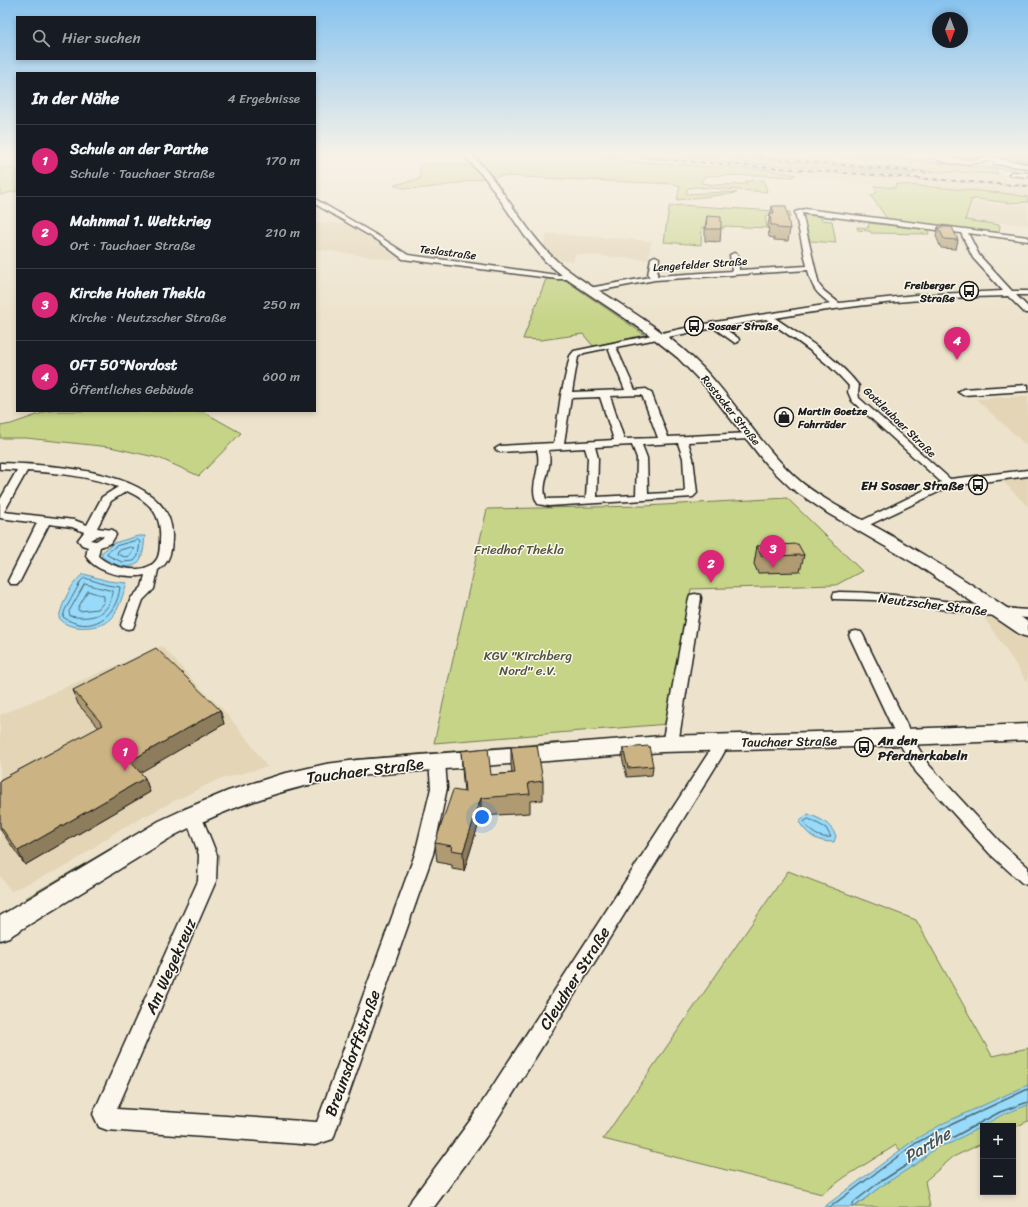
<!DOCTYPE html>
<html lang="de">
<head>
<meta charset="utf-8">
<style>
  :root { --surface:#171b24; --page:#20242c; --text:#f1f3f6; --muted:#9ea1a6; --line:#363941; --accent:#db2777 }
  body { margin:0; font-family:Sriracha,sans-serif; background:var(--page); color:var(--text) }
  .controls { position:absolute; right:12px; bottom:12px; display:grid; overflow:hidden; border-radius:0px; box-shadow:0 2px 6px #0003 }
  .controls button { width:36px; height:36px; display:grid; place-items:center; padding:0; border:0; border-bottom:1px solid var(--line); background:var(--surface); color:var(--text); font:20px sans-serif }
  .compass { position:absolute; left:932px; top:12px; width:36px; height:36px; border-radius:50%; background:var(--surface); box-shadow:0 2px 6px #0003; rotate:180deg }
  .you { position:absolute; left:482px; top:817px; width:14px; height:14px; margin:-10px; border:3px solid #fff; border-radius:50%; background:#1a73e8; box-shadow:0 0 0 6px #1a73e833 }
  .badge { display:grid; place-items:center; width:26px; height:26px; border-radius:50%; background:var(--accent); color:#fff; font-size:13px; font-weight:700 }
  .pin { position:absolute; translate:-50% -33px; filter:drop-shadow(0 1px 2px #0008) }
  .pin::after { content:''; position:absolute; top:21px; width:14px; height:12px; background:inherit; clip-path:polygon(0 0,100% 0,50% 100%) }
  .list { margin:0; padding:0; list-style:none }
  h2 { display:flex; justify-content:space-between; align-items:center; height:52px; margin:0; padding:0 16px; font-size:17px }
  h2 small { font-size:13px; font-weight:400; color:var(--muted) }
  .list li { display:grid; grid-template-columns:26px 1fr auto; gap:12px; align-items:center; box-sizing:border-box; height:72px; padding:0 16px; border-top:1px solid var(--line) }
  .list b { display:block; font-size:15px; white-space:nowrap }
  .list p { margin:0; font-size:13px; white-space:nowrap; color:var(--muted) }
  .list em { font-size:13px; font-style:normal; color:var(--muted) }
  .icon { flex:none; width:22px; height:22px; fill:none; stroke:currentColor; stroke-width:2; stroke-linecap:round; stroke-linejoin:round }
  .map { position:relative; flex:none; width:1028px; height:1207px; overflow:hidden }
  .search { position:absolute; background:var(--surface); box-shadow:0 2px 6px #0003; left:16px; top:16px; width:300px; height:44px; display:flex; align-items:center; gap:10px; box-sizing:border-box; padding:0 14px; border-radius:0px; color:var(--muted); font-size:15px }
  .panel { position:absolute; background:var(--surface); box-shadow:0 2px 6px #0003; left:16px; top:72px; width:300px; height:340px; border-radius:0px }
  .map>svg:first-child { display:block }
  .built { fill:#e3d5b6 }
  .green { fill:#c6d488; stroke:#717852 }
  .water { fill:#97daf9; stroke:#668ea1 }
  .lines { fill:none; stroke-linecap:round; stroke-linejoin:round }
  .shore-far1 { stroke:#4d6874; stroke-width:1 }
  .shore { stroke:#4d6874; stroke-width:1.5 }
  .stream { stroke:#668ea1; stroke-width:1.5 }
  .street-casing { stroke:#1c1c1c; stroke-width:3 }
  .secondary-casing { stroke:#1c1c1c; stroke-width:3 }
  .street { fill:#fbf7ec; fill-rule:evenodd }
  .secondary { fill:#fbf7ec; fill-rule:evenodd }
  .rail-casing { stroke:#1c1c1c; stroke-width:2 }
  .rail { stroke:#fbf7ec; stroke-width:1.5; stroke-dasharray:4.5; stroke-linecap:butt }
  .wall { fill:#af9a71; stroke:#1c1c1c }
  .shaded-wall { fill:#8e7d5c; stroke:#1c1c1c }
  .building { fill:#cbb383; stroke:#1c1c1c }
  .labels { text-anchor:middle; stroke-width:3; stroke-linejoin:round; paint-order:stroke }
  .far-street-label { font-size:11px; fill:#1c1c1c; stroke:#fbf7ec }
  .far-poi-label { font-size:11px; font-weight:bold; fill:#1c1c1c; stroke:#fbf7ec; text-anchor:start }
  .poi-label { font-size:13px; font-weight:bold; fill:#1c1c1c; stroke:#fbf7ec; text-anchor:end }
  .park-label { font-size:13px; fill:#4f533c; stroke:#fbf7ec }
  .street-label { font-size:13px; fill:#1c1c1c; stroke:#fbf7ec }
  .near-street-label { font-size:16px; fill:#1c1c1c; stroke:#fbf7ec }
  .near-water-label { font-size:17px; font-style:italic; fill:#41555e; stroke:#fbf7ec }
</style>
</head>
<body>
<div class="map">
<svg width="1028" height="1207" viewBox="0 0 1028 1207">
  <rect width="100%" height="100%" fill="#ede3cc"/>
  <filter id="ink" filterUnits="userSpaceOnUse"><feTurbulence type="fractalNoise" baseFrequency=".025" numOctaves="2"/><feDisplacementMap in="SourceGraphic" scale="8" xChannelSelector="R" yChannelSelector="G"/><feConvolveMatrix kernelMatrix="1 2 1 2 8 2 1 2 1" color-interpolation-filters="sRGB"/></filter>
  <g filter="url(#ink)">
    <path class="built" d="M566 153H621L911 175 915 173 686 153H728L925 171 1028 176V197L1002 193 896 184 895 188 796 175 767 170 633 162Z
      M971 201 1015 205 1028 204V225L1002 222 994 224 965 220Z
      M315 222 341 224 348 223 402 258 393 260 315 249Z
      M547 233 577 236 652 241 648 260 576 254 573 261 559 260 555 259 543 247Z
      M1028 396V447L976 399Z
      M1028 473V507L999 477Z
      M983 616 1028 620V683Z
      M162 646 202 690 220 706 248 740 267 767 217 780 170 803 117 831 69 865 11 891 0 876V715Z"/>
    <path class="green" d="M470 153H572L633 162 768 170 796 175 793 177 760 175 705 176 701 183 715 185 747 184 745 181 764 180 767 192 696 187 688 188 686 194 726 192 737 193 677 200 680 186 674 184 501 176 495 177 479 166H485Z
      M621 153H686L915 173 912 175Z
      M728 153H791L860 157 864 156 842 153 933 160 928 163 995 168 998 174 925 171Z
      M934 153H985L988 156C977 167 947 157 934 153Z
      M425 164C445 165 474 160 486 178 464 181 412 195 394 185L419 179 421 174 419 169 422 165Z
      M0 168H12L17 171V191L0 195Z
      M896 184 1002 193 1028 197V202L1009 203 978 199 970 200 971 201 965 220 1000 225 999 234 888 220 871 196 877 192 874 186 895 188Z
      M680 205 790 212V217L765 216 767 228 724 226V228L702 227 701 245 664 242 669 207Z
      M807 215 822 217 821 220 832 221 836 243 810 241 803 216Z
      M869 223 928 230 929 234 871 233 870 231 858 230 857 227 868 228Z
      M546 279 565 280 645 335 593 346 583 334 541 340 523 339Z
      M48 411H202L241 433 199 476 159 458 110 447 26 438H0V426L11 424Z
      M787 498 862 571 836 585 691 589 668 724 434 743 487 509 645 506Z
      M562 742V744L284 776 283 773 356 759Z
      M186 807 188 810 29 902 26 898 118 844Z
      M788 871 916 920 992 1056 1028 1048V1121L1013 1128V1126H983V1143L953 1157 925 1181 930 1207H855L881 1186 912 1166 896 1145 845 1177 822 1194 603 1139Z"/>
    <path class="water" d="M791 153H842L865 156C853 160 806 155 791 153Z
      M138 536H145C144 543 144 552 141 558 134 574 112 564 102 557L101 553 114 543Z
      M84 574 108 581 127 583C123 594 119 609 112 618 103 628 78 630 66 624 64 623 61 620 59 618 61 606 72 580 84 574Z
      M808 814C821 819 830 823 836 836L834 842C816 842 809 836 799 822Z
      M1028 1085V1105L1002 1115 951 1143 937 1147 916 1164 880 1187 854 1207H824L914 1140 944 1123Z"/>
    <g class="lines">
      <path class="shore-far1" d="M138 540 140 542 138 556 134 561 122 562 107 555V553L116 546Z
        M131 547 134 549 130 556 125 557 117 554 118 551Z
        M85 578 107 585 120 587C117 617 90 636 63 617L65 610 81 581Z
        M85 584 113 591C110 616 91 620 70 616L69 612Z
        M88 591 104 596V602L98 609 79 611 78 609Z
        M809 819 826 828 831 837C819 839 810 832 804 822Z"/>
      <path class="shore" d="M830 1207 916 1143 946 1127 1028 1089
        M852 1207 854 1202 877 1184 913 1161 932 1145 950 1139 1000 1112 1028 1102"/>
      <path class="stream" d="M863 156 1016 170"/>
      <g class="street-casing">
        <path id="street" d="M1012 172 1028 173V177L1010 175 1009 174Z
          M315 199 383 239 408 255 557 275H570L574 277 570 279H557L403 259 379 241 315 204Z
          M805 209 1028 237V241L968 233 979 255 1012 291H1028V295H1016L1028 307V313H1025L1008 296C929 297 852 305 775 318 804 338 837 357 859 386L858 392 859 398 950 479 1028 470V476L951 486 865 527H857L855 525 857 523 941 482 852 401 848 392 849 386C826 359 795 340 766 319L722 327 738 338 739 340 738 342 735 343 714 328 616 347 635 390 646 389 651 392 668 437 750 433 755 436 750 439 688 442 693 458 697 493 693 497 549 506 538 504C527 487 543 469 537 450L500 452 495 449 500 446 554 443 561 395 570 356 574 351 715 322 831 304C816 293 812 288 808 270L655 280 592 292H589V288L650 277 648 275 651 258 655 256 659 258 657 276 732 271 730 255 734 253 738 255 739 270 807 266 795 212ZM802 213 961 233 973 258 1003 291 916 295 839 303 824 291 819 285ZM608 348 625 390 572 392 578 357 584 353ZM642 395 658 438 624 439 610 396ZM600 397 614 440 564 443 571 398ZM678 443 683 458 685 492 648 494 647 458 642 445ZM632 445 637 458 636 495 597 497 598 458 595 447ZM585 448 588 458 586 498 546 499C540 482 554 468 548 450Z
          M1028 385V391L963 395 958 392 963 389Z
          M0 463C48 465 173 469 172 536 172 550 170 563 158 570L154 589 143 600 133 628 128 629 123 628 121 625 131 598 142 587 145 575C127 579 96 573 86 556L88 547 82 545 78 540 84 532 72 527 49 524 20 581 18 584H10L8 581 37 523 0 518V500L17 470 0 469ZM27 471C57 473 90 476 118 487L102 497 87 525 74 520 4 512ZM127 491C150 502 162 514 160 540 160 546 160 554 157 559 146 577 110 568 98 556L100 547 111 543 116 535 113 530 97 528 111 501ZM99 535 104 536 96 541 90 540Z
          M839 592C902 592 965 606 1028 610V618L984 615 874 600 834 599 833 596 834 593Z
          M695 594 700 595 701 598 678 744 675 748 670 750 665 748 662 744 689 598 690 595Z
          M856 631 861 632 863 635 916 744 928 764 1002 844 1028 867V885L1022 883 990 854 916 772 901 746 849 635 851 632Z
          M716 737 721 739 726 749 721 758 488 1134 434 1207H408L412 1199 472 1118 709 752 710 749 708 743 711 739Z
          M437 755 443 757 445 761 447 788 433 854 333 1139 315 1145 107 1130 99 1127 93 1114 198 881 199 855 185 815 187 810 193 808 199 810 217 855 216 881 117 1109 317 1122 415 854 431 788 429 761 431 757Z"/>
      </g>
      <g class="secondary-casing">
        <path id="secondary" d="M461 153H470C504 186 523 231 558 262 575 277 595 288 614 300 645 320 676 340 702 367 737 403 762 449 801 482 830 505 865 520 897 539 942 565 985 593 1028 622V637L1021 635 919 566 829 514 791 488 766 464 705 386 678 358 647 333 568 280 545 261 524 235 486 179Z
          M927 153H938L957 159 975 160 990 156 1009 161 1028 164V168L995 164 990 160C971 165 943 167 927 153Z
          M1028 724V740L855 747 662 752 357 776C293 785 233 805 175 835L9 937 0 940V916L159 821 185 809 228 791 282 774 326 764 357 760 662 736 855 731Z"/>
      </g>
      <use href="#street" class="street"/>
      <use href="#secondary" class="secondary"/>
      <g class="rail-casing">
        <path id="rail" d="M606 153 682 161 1028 186
          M711 153 930 173"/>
      </g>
      <use href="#rail" class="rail"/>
    </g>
    <path class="wall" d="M1008 153H1028V163L1020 161Z
      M772 206 790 229 788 241 774 240V238L769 237 768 225 770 213H771Z
      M707 216 721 229 720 242 705 241V228Z
      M938 227 958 240 956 249 941 248 936 236Z
      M757 546 804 555 800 572 758 573 754 564Z
      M73 690 220 710 224 724 140 772 145 778 150 792 25 865 0 829V780L99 728 78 704Z
      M511 747 543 781V800L530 801V813L481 816 464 871 452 869V865L437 862 435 843 464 792 462 769 461 751 491 775 512 773 511 765Z
      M623 748 653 766 652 775 627 777 622 757Z"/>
    <path class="shaded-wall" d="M220 710 224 724 136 775 130 761Z
      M145 778 150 792 25 865 18 851Z
      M481 798V816L464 871 463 852Z"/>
    <path class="building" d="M772 206H786L790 229 777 228 776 225H771L770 213H774Z
      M707 216 721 217V229H706Z
      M938 227H952L958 240 944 239Z
      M798 544 804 555 762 556 757 546Z
      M156 648 220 710 130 761 145 778 18 851 0 826V780L103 725 73 690Z
      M537 745 543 781 528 783 530 794 481 798 463 852 451 850 452 846 435 843 453 790 465 792 461 751 488 748 491 775 515 773 511 747Z
      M649 746 653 766 628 768 623 748Z"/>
  </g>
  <linearGradient id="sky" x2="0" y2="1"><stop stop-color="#87c3ef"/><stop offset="0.48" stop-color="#f7f2e8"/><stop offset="1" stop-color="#f7f2e8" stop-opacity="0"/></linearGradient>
  <rect width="1028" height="322" fill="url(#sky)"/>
  <defs>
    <g id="bus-ring" transform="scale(1)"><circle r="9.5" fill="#fbf7ec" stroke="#1c1c1c" stroke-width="1.5"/><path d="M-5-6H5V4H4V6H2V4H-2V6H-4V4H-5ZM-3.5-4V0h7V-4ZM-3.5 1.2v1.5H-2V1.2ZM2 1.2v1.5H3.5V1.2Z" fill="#1c1c1c"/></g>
    <g id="shop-ring" transform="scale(1)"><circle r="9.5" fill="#fbf7ec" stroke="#1c1c1c" stroke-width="1.5"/><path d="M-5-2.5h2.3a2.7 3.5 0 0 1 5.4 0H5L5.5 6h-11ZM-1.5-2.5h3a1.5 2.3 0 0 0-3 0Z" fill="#1c1c1c"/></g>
  </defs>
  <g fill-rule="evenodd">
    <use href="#bus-ring" x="969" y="291"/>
    <use href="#bus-ring" x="694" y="326"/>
    <use href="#shop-ring" x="784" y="417"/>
    <use href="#bus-ring" x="978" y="485"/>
    <use href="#bus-ring" x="864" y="747"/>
  </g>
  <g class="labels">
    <g class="far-street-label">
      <text transform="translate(448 252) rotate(7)" y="4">Teslastraße</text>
      <text transform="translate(700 264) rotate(-4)" y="4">Lengefelder Straße</text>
      <text transform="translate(731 410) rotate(51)" y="4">Rostocker Straße</text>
      <text transform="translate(900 422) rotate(44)" y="4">Gottleubaer Straße</text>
    </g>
    <g class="far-poi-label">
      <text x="955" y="289" text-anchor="end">Freiberger<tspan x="955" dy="13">Straße</tspan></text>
      <text x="708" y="330">Sosaer Straße</text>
      <text x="798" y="415">Martin Goetze<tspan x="798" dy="13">Fahrräder</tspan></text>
    </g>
    <g class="poi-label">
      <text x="964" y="490">EH Sosaer Straße</text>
      <text x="878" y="745" text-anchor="start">An den<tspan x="878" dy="15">Pferdnerkabeln</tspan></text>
    </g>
    <g class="park-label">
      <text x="519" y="554">Friedhof Thekla</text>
      <text x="528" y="660">KGV "Kirchberg<tspan x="528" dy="15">Nord" e.V.</tspan></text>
    </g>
    <g class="street-label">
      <text transform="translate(933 604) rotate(7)" y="5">Neutzscher Straße</text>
      <text transform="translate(789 741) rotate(-1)" y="5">Tauchaer Straße</text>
    </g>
    <g class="near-street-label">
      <text transform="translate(365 770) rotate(-7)" y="6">Tauchaer Straße</text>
      <text transform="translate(170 966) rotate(-66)" y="6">Am Wegekreuz</text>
      <text transform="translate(574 978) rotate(-58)" y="6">Cleudner Straße</text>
      <text transform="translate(352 1053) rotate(-70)" y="6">Breunsdorffstraße</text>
    </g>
    <g class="near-water-label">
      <text transform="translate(927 1145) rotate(-31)" y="6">Parthe</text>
    </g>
  </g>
</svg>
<div class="controls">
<button>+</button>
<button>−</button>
</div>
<svg class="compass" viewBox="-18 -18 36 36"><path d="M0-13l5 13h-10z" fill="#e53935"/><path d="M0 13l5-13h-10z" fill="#9ea1a6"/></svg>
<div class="you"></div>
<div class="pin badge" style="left:125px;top:771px">1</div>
<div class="pin badge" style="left:711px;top:583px">2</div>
<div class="pin badge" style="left:773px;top:568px">3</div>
<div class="pin badge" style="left:957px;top:360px">4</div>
<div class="search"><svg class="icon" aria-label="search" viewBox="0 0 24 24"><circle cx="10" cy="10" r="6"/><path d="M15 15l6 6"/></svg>Hier suchen</div>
<section class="panel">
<h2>In der Nähe<small>4 Ergebnisse</small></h2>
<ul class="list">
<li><span class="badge">1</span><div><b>Schule an der Parthe</b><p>Schule · Tauchaer Straße</p></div><em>170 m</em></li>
<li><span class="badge">2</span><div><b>Mahnmal 1. Weltkrieg</b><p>Ort · Tauchaer Straße</p></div><em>210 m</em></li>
<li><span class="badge">3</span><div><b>Kirche Hohen Thekla</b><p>Kirche · Neutzscher Straße</p></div><em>250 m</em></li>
<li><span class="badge">4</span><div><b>OFT 50°Nordost</b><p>Öffentliches Gebäude</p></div><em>600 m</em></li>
</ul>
</section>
</div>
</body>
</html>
